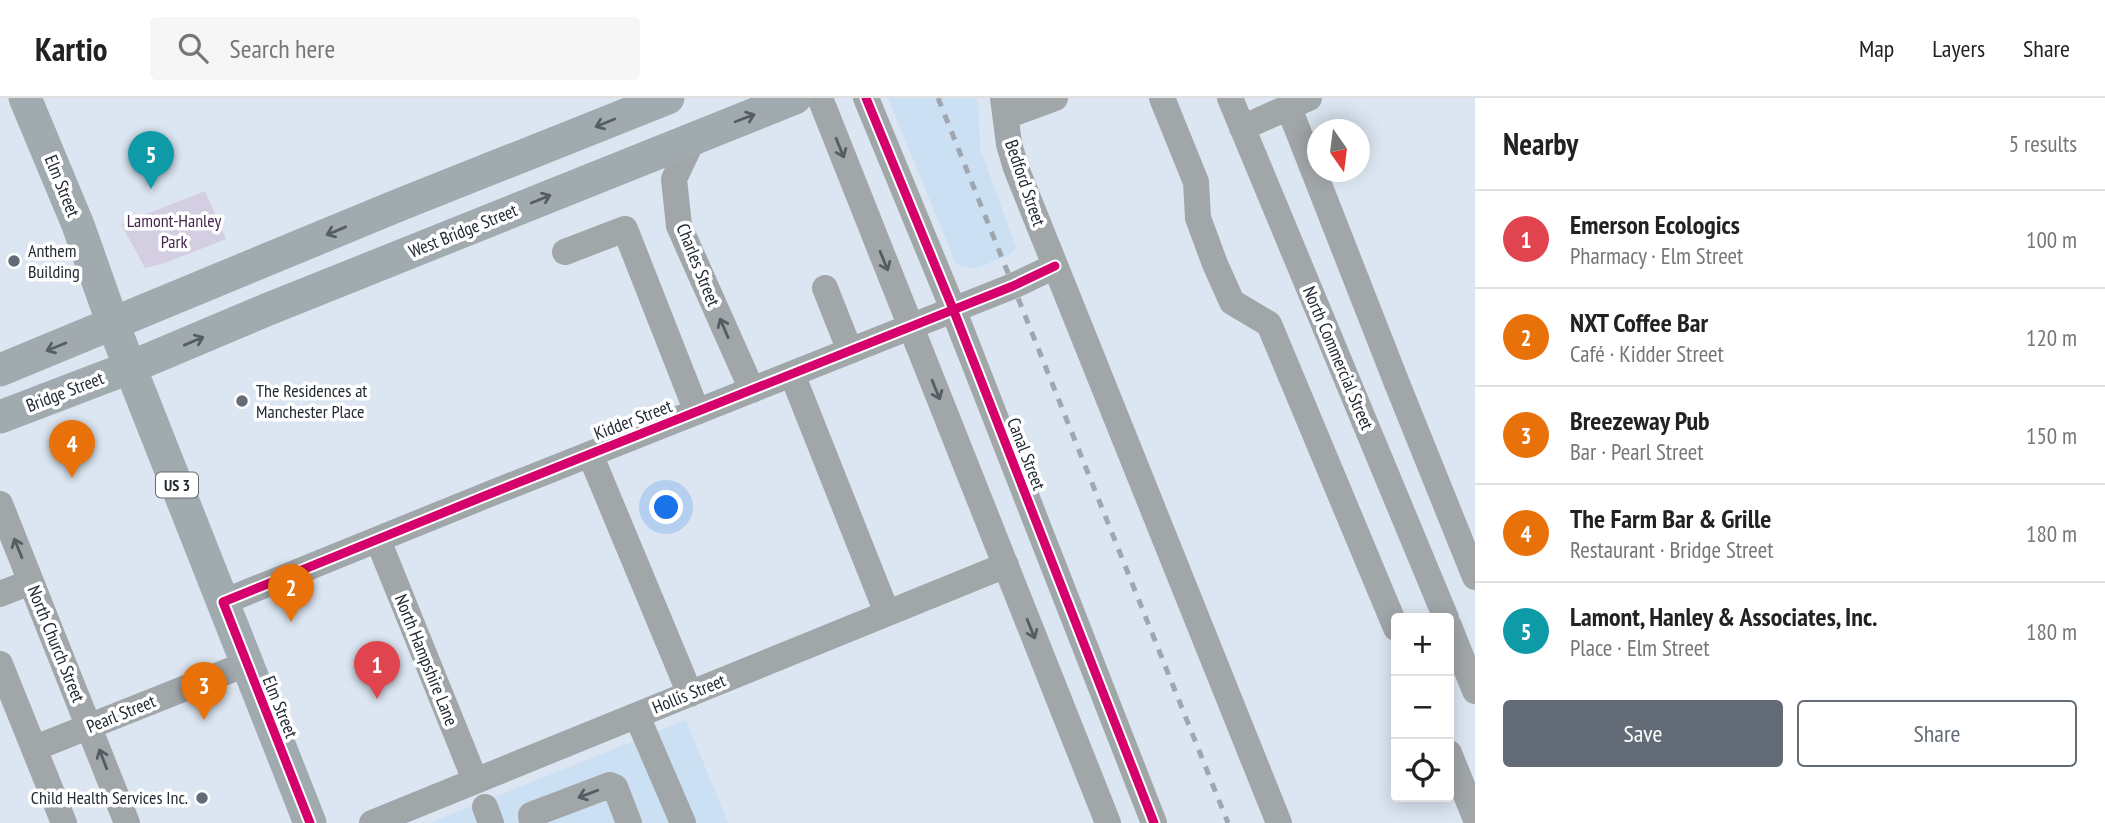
<!DOCTYPE html>
<html lang="en">
<head>
<meta charset="utf-8">
<style>
  :root { --surface:#fff; --page:#f6f6f6; --text:#222; --muted:#767676; --line:#e0e0e0; --accent:#636c76 }
  body { margin:0; font-family:"PT Sans Narrow",sans-serif; background:var(--page); color:var(--text) }
  .controls { position:absolute; right:21px; bottom:21px; display:grid; overflow:hidden; border-radius:7px; box-shadow:0 4px 18px #0003 }
  .controls button { width:63px; height:63px; display:grid; place-items:center; padding:0; border:0; border-bottom:2px solid var(--line); background:var(--surface); color:var(--text); font:35px sans-serif }
  .compass { position:absolute; left:1307px; top:21px; width:63px; height:63px; border-radius:50%; background:var(--surface); box-shadow:0 4px 18px #0003; rotate:166deg }
  .you { position:absolute; left:667px; top:410px; width:24px; height:24px; margin:-18px; border:5px solid #fff; border-radius:50%; background:#1a73e8; box-shadow:0 0 0 10px #1a73e833 }
  .badge { display:grid; place-items:center; width:46px; height:46px; border-radius:50%; background:var(--accent); color:#fff; font-size:23px; font-weight:700 }
  .pin { position:absolute; translate:-50% -58px; filter:drop-shadow(0 2px 4px #0008) }
  .pin::after { content:''; position:absolute; top:37px; width:24px; height:21px; background:inherit; clip-path:polygon(0 0,100% 0,50% 100%) }
  .list { margin:0; padding:0; list-style:none }
  h2 { display:flex; justify-content:space-between; align-items:center; height:91px; margin:0; padding:0 28px; font-size:30px }
  h2 small { font-size:23px; font-weight:400; color:var(--muted) }
  .list li { display:grid; grid-template-columns:46px 1fr auto; gap:21px; align-items:center; box-sizing:border-box; height:98px; padding:0 28px; border-top:2px solid var(--line) }
  .list b { display:block; font-size:26px; white-space:nowrap }
  .list p { margin:0; font-size:23px; white-space:nowrap; color:var(--muted) }
  .list em { font-size:23px; font-style:normal; color:var(--muted) }
  .actions { display:flex; gap:14px; padding:21px 28px }
  .actions a { flex:1; padding:16px 0; border:2px solid var(--accent); border-radius:7px; text-align:center; font-size:24px; color:var(--accent) }
  .actions .main { background:var(--accent); color:#fff }
  .icon { flex:none; width:38px; height:38px; fill:none; stroke:currentColor; stroke-width:2; stroke-linecap:round; stroke-linejoin:round }
  .map { position:relative; flex:none; width:1475px; height:725px; overflow:hidden }
  header { display:flex; align-items:center; gap:42px; box-sizing:border-box; height:98px; padding:0 35px; background:var(--surface); border-bottom:2px solid var(--line) }
  header strong { font-size:33px }
  nav { display:flex; gap:38px; margin-inline-start:auto; font-size:24px }
  .search { width:490px; height:63px; background:var(--page); display:flex; align-items:center; gap:18px; box-sizing:border-box; padding:0 24px; border-radius:7px; color:var(--muted); font-size:26px }
  main { display:flex }
  aside { flex:1; background:var(--surface) }
  .map>svg:first-child { display:block }
  .built { fill:#cce0f4 }
  .green { fill:#d4cee2 }
  .lines { fill:none; stroke-linecap:round; stroke-linejoin:round }
  .minor { stroke:#a1a6a9; stroke-width:26 }
  .major { stroke:#a0aaaf; stroke-width:33 }
  .rail { stroke:#a0a6ad; stroke-width:5; stroke-dasharray:9 9; stroke-linecap:butt }
  .cycleway-casing { stroke:#fff; stroke-width:13 }
  .cycleway { stroke:#d6006c; stroke-width:9 }
  .oneway { stroke:#555d65 }
  .oneway2 { stroke:#555c62 }
  .poi-dot { fill:#636c76; stroke:#fff; stroke-width:2.5 }
  .labels { text-anchor:middle; stroke-width:7; stroke-linejoin:round; paint-order:stroke }
  .shield { fill:#fff; stroke:#656a70; stroke-width:2 }
  .shield-label { font-size:16px; font-weight:bold; fill:#232a33 }
  .street-label { font-size:18px; fill:#232a33; stroke:#fff }
  .park-label { font-size:18px; fill:#45274e; stroke:#fff }
  .poi-label { font-size:18px; fill:#232a33; stroke:#fff; text-anchor:start }
</style>
</head>
<body>
<header>
<strong>Kartio</strong>
<div class="search"><svg class="icon" aria-label="search" viewBox="0 0 24 24"><circle cx="10" cy="10" r="6"/><path d="M15 15l6 6"/></svg>Search here</div>
<nav><a>Map</a><a>Layers</a><a>Share</a></nav>
</header>
<main>
<div class="map">
<svg width="1475" height="725" viewBox="0 0 1475 725">
  <rect width="100%" height="100%" fill="#dbe6f2"/>
  <path class="built" d="M888 0H976L979 11 980 50 1016 149 1010 156 975 171 963 169 956 166Z
    M686 622 728 725H430Z"/>
  <path class="green" d="M205 93 226 141 165 165 145 170 121 126Z"/>
  <g class="lines">
    <path class="minor" d="M820 0 1108 725
      M866 0 953 211 1154 725
      M1003 0 1009 46 1016 70 1279 725
      M1162 0 1196 84 1198 120 1215 166 1232 204 1269 226 1396 530
      M1230 0 1446 520
      M1289 10 1398 288 1475 479
      M1006 18 1055 0
      M1242 30 1309 0
      M694 39 674 81 679 128 752 292
      M565 154 625 131 697 314
      M825 190 850 253
      M792 276 887 515
      M590 356 690 596
      M0 406 127 725
      M378 442 475 682
      M0 496 31 484
      M223 504 487 397 1013 188 1055 168
      M1449 528 1475 593
      M0 566 64 725
      M637 618 683 725
      M35 650 246 566
      M1449 655 1475 719
      M485 709 491 725
      M372 725 1006 467
      M532 725 531 717 610 687 615 689 629 725"/>
    <path class="major" d="M25 0 78 127 113 226 310 725
      M0 272 399 107 668 0
      M0 319 131 269 266 212 795 0"/>
    <path class="rail" d="M938 0 1228 725"/>
    <g class="cycleway-casing">
      <path id="cycleway" d="M866 0 953 211 1154 725
        M310 725 223 504 487 397 1013 188 1055 168"/>
    </g>
    <use href="#cycleway" class="cycleway"/>
  </g>
  <defs><path id="oneway-shaft" d="M-6 0H5M1.5-3L5.5 0L1.5 3" fill="none" stroke-width="1.6" stroke-linecap="round" stroke-linejoin="round" transform="scale(1.75)"/></defs>
  <g class="oneway">
    <use href="#oneway-shaft" transform="translate(745 20) rotate(-21)"/>
    <use href="#oneway-shaft" transform="translate(605 25) rotate(158)"/>
    <use href="#oneway-shaft" transform="translate(541 101) rotate(-22)"/>
    <use href="#oneway-shaft" transform="translate(336 133) rotate(157)"/>
    <use href="#oneway-shaft" transform="translate(194 243) rotate(-23)"/>
    <use href="#oneway-shaft" transform="translate(56 249) rotate(158)"/>
  </g>
  <g class="oneway2">
    <use href="#oneway-shaft" transform="translate(840 50) rotate(68)"/>
    <use href="#oneway-shaft" transform="translate(884 163) rotate(68)"/>
    <use href="#oneway-shaft" transform="translate(724 230) rotate(-113)"/>
    <use href="#oneway-shaft" transform="translate(936 292) rotate(68)"/>
    <use href="#oneway-shaft" transform="translate(18 450) rotate(-112)"/>
    <use href="#oneway-shaft" transform="translate(1031 531) rotate(68)"/>
    <use href="#oneway-shaft" transform="translate(103 661) rotate(-111)"/>
    <use href="#oneway-shaft" transform="translate(588 696) rotate(159)"/>
  </g>
  <g class="poi-dot">
    <circle cx="14" cy="163" r="7"/>
    <circle cx="242" cy="303" r="7"/>
    <circle cx="202" cy="700" r="7"/>
  </g>
  <g class="labels">
    <rect class="shield" x="156" y="374.5" width="42" height="25" rx="5"/>
    <g class="shield-label">
      <text x="177" y="393">US 3</text>
    </g>
    <g class="street-label">
      <text transform="translate(1025 85) rotate(71)" y="6">Bedford Street</text>
      <text transform="translate(62 88) rotate(68)" y="6">Elm Street</text>
      <text transform="translate(463 133) rotate(-22)" y="6">West Bridge Street</text>
      <text transform="translate(698 167) rotate(68)" y="6">Charles Street</text>
      <text transform="translate(1338 260) rotate(67)" y="6">North Commercial Street</text>
      <text transform="translate(65 294) rotate(-21)" y="6">Bridge Street</text>
      <text transform="translate(633 322) rotate(-21)" y="6">Kidder Street</text>
      <text transform="translate(1026 356) rotate(69)" y="6">Canal Street</text>
      <text transform="translate(56 546) rotate(68)" y="6">North Church Street</text>
      <text transform="translate(426 562) rotate(68)" y="6">North Hampshire Lane</text>
      <text transform="translate(689 596) rotate(-22)" y="6">Hollis Street</text>
      <text transform="translate(280 609) rotate(68)" y="6">Elm Street</text>
      <text transform="translate(121 616) rotate(-22)" y="6">Pearl Street</text>
    </g>
    <g class="park-label">
      <text x="174" y="129">Lamont-Hanley<tspan x="174" dy="21">Park</tspan></text>
    </g>
    <g class="poi-label">
      <text x="28" y="159">Anthem<tspan x="28" dy="21">Building</tspan></text>
      <text x="256" y="299">The Residences at<tspan x="256" dy="21">Manchester Place</tspan></text>
      <text x="188" y="706" text-anchor="end">Child Health Services Inc.</text>
    </g>
  </g>
</svg>
<div class="controls">
<button>+</button>
<button>−</button>
<button><svg class="icon" aria-label="locate" viewBox="0 0 24 24"><circle cx="12" cy="12" r="6"/><path d="M12 2v4M12 18v4M2 12h4M18 12h4"/></svg></button>
</div>
<svg class="compass" viewBox="-18 -18 36 36"><path d="M0-13l5 13h-10z" fill="#e53935"/><path d="M0 13l5-13h-10z" fill="#767676"/></svg>
<div class="you"></div>
<div class="pin badge" style="left:377px;top:601px;background:#e0444e">1</div>
<div class="pin badge" style="left:291px;top:524px;background:#e8710a">2</div>
<div class="pin badge" style="left:204px;top:622px;background:#e8710a">3</div>
<div class="pin badge" style="left:72px;top:380px;background:#e8710a">4</div>
<div class="pin badge" style="left:151px;top:91px;background:#0f9aa8">5</div>
</div>
<aside>
<h2>Nearby<small>5 results</small></h2>
<ul class="list">
<li><span class="badge" style="background:#e0444e">1</span><div><b>Emerson Ecologics</b><p>Pharmacy · Elm Street</p></div><em>100 m</em></li>
<li><span class="badge" style="background:#e8710a">2</span><div><b>NXT Coffee Bar</b><p>Café · Kidder Street</p></div><em>120 m</em></li>
<li><span class="badge" style="background:#e8710a">3</span><div><b>Breezeway Pub</b><p>Bar · Pearl Street</p></div><em>150 m</em></li>
<li><span class="badge" style="background:#e8710a">4</span><div><b>The Farm Bar &amp; Grille</b><p>Restaurant · Bridge Street</p></div><em>180 m</em></li>
<li><span class="badge" style="background:#0f9aa8">5</span><div><b>Lamont, Hanley &amp; Associates, Inc.</b><p>Place · Elm Street</p></div><em>180 m</em></li>
</ul>
<div class="actions"><a class="main">Save</a><a>Share</a></div>
</aside>
</main>
</body>
</html>
